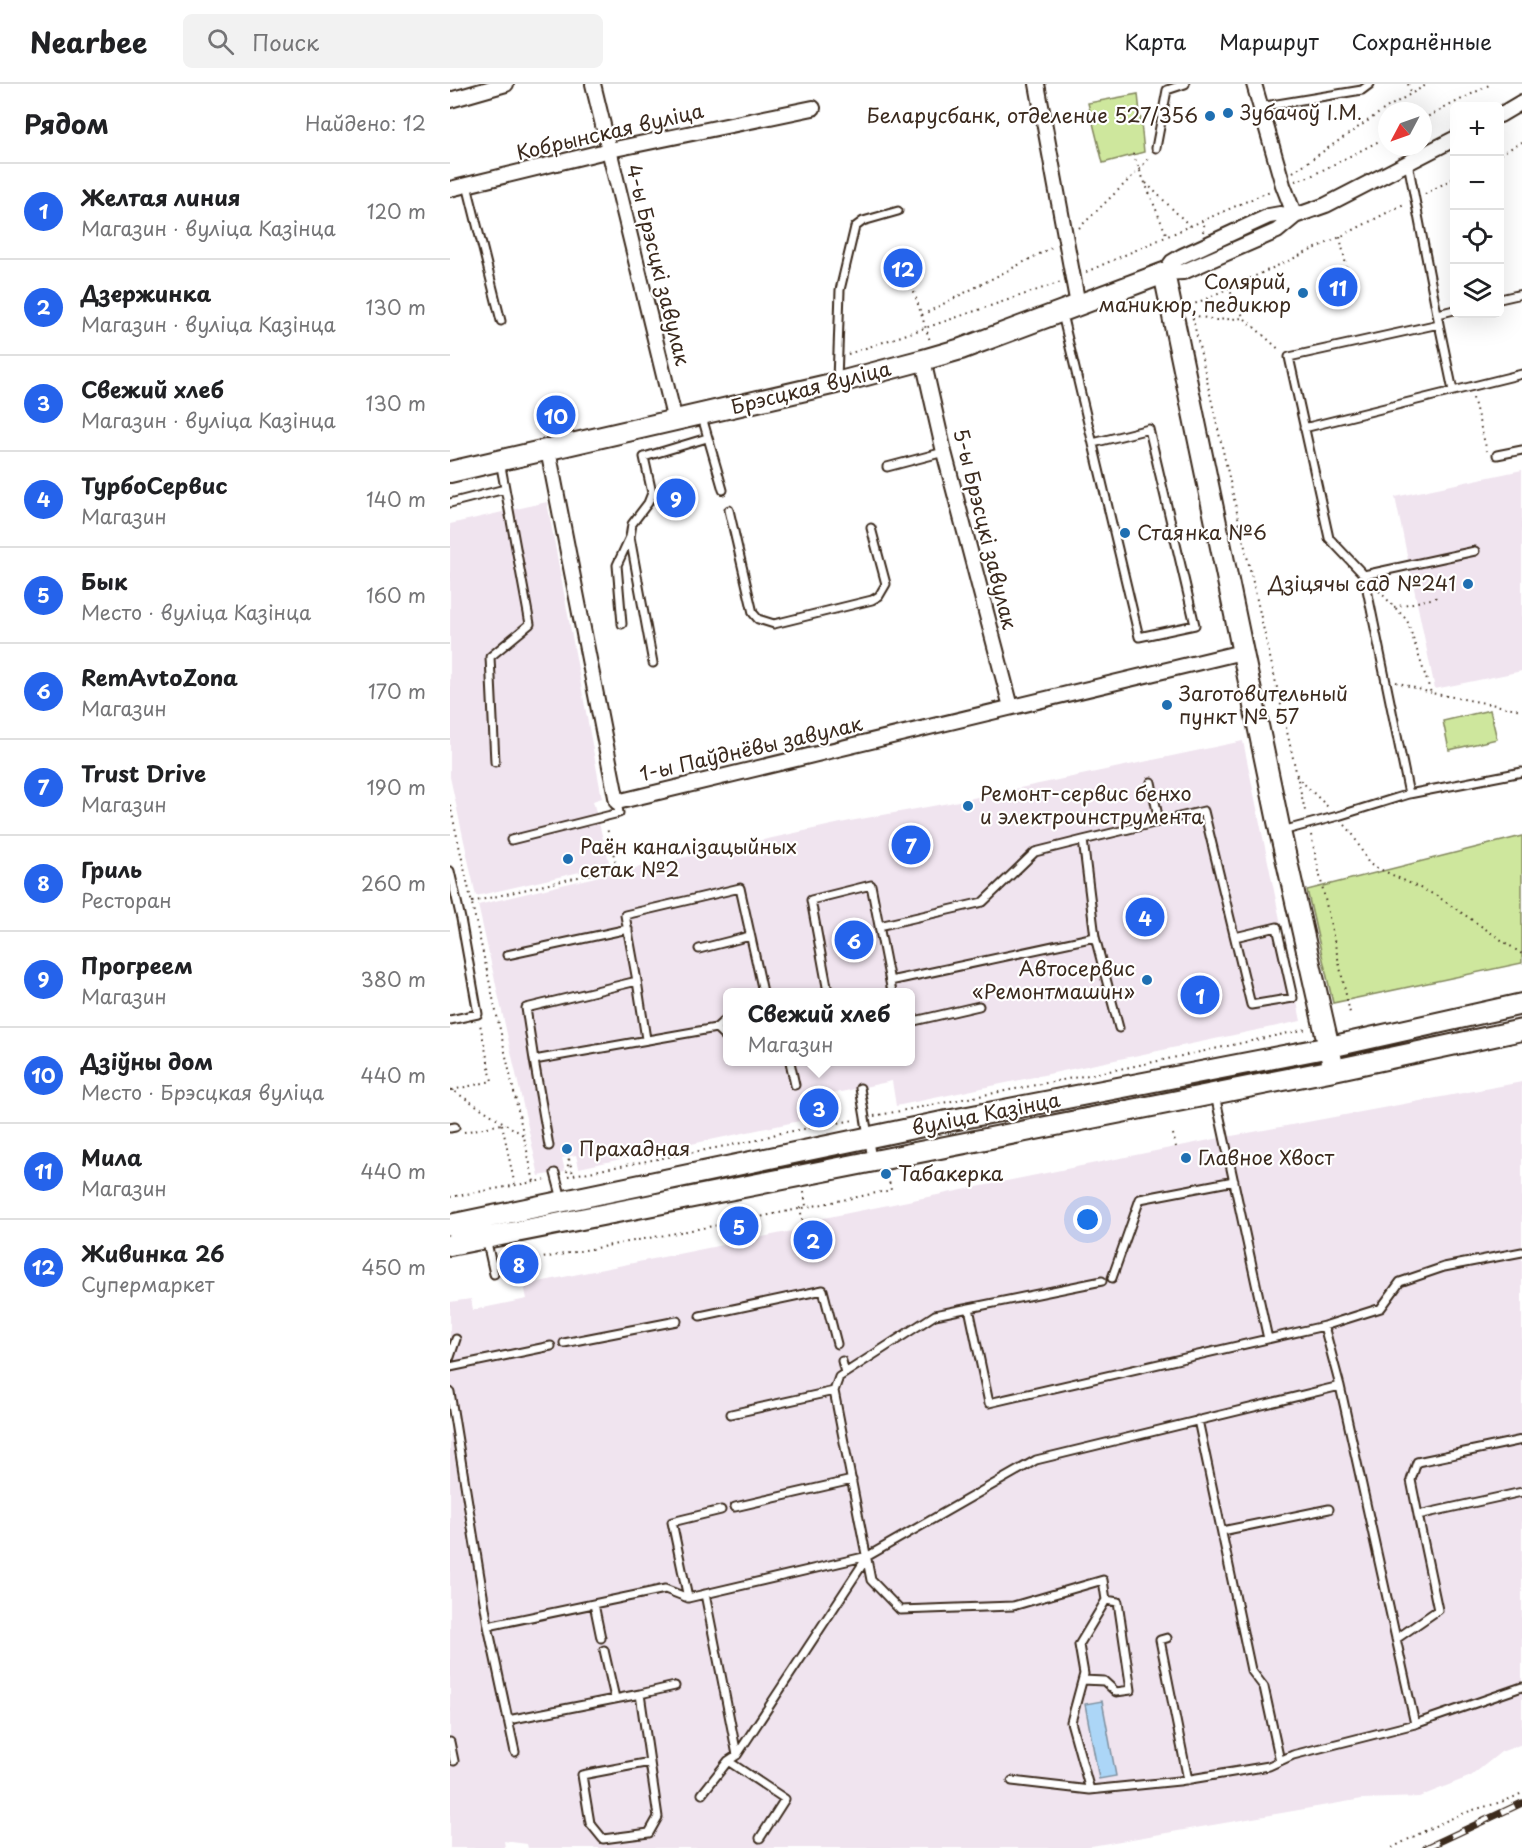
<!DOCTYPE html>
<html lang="ru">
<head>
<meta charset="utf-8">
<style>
  :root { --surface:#fff; --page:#f2f2f2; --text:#202124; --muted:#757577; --line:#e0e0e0; --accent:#2563eb }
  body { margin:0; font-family:"Playpen Sans",sans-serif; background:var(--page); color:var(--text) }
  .controls { position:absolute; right:18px; top:18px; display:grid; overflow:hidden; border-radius:9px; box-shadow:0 6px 24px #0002 }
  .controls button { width:54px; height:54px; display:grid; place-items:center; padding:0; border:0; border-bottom:2px solid var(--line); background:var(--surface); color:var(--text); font:30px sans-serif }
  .compass { position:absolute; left:928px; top:18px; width:54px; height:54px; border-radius:50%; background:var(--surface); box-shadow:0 6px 24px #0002; rotate:229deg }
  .you { position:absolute; left:638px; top:1136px; width:21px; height:21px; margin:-15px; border:4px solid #fff; border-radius:50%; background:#1a73e8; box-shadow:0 0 0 9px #1a73e833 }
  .badge { display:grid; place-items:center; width:39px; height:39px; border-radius:50%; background:var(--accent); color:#fff; font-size:20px; font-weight:700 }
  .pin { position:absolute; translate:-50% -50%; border:3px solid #fff; box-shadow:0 2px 6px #0006 }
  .popup { position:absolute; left:273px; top:904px; width:192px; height:78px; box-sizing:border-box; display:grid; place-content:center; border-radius:9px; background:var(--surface); filter:drop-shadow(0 2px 4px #0005); font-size:20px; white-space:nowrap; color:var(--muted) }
  .popup b { font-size:22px; color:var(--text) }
  .popup::after { content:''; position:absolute; left:50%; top:100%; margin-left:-12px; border:12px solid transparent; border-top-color:var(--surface) }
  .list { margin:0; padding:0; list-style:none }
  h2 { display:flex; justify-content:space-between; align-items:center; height:78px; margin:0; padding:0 24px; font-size:26px }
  h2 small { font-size:20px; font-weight:400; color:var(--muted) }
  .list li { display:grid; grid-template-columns:39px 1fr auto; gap:18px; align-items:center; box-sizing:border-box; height:96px; padding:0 24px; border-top:2px solid var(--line) }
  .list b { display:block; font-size:22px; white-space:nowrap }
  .list p { margin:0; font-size:20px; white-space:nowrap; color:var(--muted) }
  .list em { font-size:20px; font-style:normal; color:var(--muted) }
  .icon { flex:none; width:33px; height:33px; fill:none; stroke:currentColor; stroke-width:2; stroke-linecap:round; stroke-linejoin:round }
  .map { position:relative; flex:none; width:1072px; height:1764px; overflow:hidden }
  header { display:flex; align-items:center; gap:36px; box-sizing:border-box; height:84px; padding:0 30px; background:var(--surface); border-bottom:2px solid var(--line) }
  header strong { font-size:28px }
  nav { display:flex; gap:33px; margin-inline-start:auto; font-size:21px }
  .search { width:420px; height:54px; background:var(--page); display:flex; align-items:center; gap:15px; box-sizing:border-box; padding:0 21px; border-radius:9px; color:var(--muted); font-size:22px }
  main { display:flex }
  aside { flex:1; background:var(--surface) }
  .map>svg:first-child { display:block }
  .built { fill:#f0e4ef; fill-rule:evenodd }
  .green { fill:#cee79d; stroke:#84885e; stroke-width:1.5 }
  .water { fill:#acd6f7; stroke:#7f91a0; stroke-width:1.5 }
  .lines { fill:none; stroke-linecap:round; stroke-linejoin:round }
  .lane-casing { stroke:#3b2a1e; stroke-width:11 }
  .street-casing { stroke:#3b2a1e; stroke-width:18 }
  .secondary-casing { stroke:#3b2a1e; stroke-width:24 }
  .path { stroke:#3b2a1e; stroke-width:2; stroke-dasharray:1.5 4.5; stroke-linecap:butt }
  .lane { stroke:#fff; stroke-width:7 }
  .street { stroke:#fff; stroke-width:14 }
  .secondary { stroke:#fff; stroke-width:20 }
  .rail-casing { stroke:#3b2a1e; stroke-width:7 }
  .rail { stroke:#fff; stroke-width:4.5; stroke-dasharray:14; stroke-linecap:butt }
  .poi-dot { fill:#1f6fb2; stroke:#fff; stroke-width:2 }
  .labels { text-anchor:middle; stroke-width:4.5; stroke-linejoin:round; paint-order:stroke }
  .poi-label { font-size:20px; fill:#3b2a1e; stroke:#fff; text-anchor:start }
  .street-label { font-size:20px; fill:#3b2a1e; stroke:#fff }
</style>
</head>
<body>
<header>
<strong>Nearbee</strong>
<div class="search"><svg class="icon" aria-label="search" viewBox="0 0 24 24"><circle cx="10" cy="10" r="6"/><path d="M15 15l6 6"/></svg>Поиск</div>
<nav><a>Карта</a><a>Маршрут</a><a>Сохранённые</a></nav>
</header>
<main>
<aside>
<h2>Рядом<small>Найдено: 12</small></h2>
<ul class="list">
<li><span class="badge">1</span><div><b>Желтая линия</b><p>Магазин · вуліца Казінца</p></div><em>120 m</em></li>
<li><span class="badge">2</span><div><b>Дзержинка</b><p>Магазин · вуліца Казінца</p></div><em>130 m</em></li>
<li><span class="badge">3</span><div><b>Свежий хлеб</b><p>Магазин · вуліца Казінца</p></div><em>130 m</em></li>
<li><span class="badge">4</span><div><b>ТурбоСервис</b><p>Магазин</p></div><em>140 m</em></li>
<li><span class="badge">5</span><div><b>Бык</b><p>Место · вуліца Казінца</p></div><em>160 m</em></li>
<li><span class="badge">6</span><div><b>RemAvtoZona</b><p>Магазин</p></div><em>170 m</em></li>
<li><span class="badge">7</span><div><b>Trust Drive</b><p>Магазин</p></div><em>190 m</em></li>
<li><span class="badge">8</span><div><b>Гриль</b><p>Ресторан</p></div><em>260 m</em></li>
<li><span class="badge">9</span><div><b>Прогреем</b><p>Магазин</p></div><em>380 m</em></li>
<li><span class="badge">10</span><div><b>Дзіўны дом</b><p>Место · Брэсцкая вуліца</p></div><em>440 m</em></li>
<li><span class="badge">11</span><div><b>Мила</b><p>Магазин</p></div><em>440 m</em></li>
<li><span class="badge">12</span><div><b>Живинка 26</b><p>Супермаркет</p></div><em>450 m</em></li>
</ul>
</aside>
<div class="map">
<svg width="1072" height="1764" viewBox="0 0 1072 1764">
  <rect width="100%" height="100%" fill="#fff"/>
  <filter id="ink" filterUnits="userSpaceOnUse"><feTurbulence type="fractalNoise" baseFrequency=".0167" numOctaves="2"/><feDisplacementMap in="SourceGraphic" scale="12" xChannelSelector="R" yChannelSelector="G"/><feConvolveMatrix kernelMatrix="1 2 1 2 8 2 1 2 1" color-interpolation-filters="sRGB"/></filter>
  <g filter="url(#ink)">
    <path class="built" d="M1072 386V587L985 605 945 413Z
      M97 418 152 714 143 717 160 781 26 812 0 693V440Z
      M793 657 851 937 446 1022 442 997 377 1011 372 1013 375 1026 353 1031 354 1036 129 1084 126 1071 112 1074 115 1087 89 1092 28 821 154 791 400 737 499 719ZM278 908H460V978H278Z
      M1072 998V1660L1051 1668 1021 1692 969 1713 912 1715 630 1764H78L77 1760 54 1757 55 1763 51 1764H0V1218L21 1215 23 1226 77 1215 74 1201 342 1147 344 1155 365 1149 364 1136 760 1056Z"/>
    <path class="green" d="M688 10 694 68 653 79 638 19Z
      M1040 626 1047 655 999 666 993 637Z
      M1072 752V879L883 919 857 806Z"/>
    <path class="water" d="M652 1617 666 1692 649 1695 635 1620Z"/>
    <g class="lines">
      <g class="lane-casing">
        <path id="lane" d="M809 23 912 6 920 0
          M706 64 717 6 735 0
          M958 79 989 240 839 273 879 454 914 491 959 710
          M17 101 51 237
          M1050 215 1072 210
          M612 230 689 553 745 541 699 345 643 359
          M988 230 1004 226
          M989 240 1003 307
          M387 297 390 206 405 143 413 137 448 127
          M252 333 273 406
          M854 344 1072 290
          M1047 371 1072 366
          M437 383 494 368
          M0 419 55 405
          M279 426 303 529 308 535 324 540 422 516 429 512 436 500 421 444
          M914 491 1025 467
          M172 540 167 481 180 453
          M203 579 180 453 182 440 198 419 202 409 194 373 257 354
          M45 678 40 573 80 540 50 377
          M701 698 709 737
          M832 747 888 732 959 710 1072 688
          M61 756 169 729 167 718
          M0 787 11 835 28 930 0 936
          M429 842 533 818 585 768 633 756
          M249 865 300 852
          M57 871 178 845
          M187 897 196 955
          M440 897 645 853
          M378 908 361 816 421 801 442 908
          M460 938 529 922
          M266 944 278 933
          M669 944 645 853 633 756 754 727 801 921 843 914 827 843 785 853
          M84 976 76 924 187 897 175 831 290 804 313 908
          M340 978 345 1001
          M410 1004 422 1075
          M765 1011 818 1255
          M0 1044 5 1043
          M99 1062 84 976 266 944 278 955
          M105 1089 112 1115
          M36 1154 44 1190
          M662 1194 690 1115 784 1097
          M519 1224 539 1319 874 1242 890 1302
          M250 1232 373 1206 387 1260
          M874 1242 931 1224 950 1198 994 1183 1072 1168
          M114 1259 227 1237
          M0 1273 6 1255
          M392 1277 395 1289
          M0 1283 101 1262
          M384 1307 389 1293 485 1231 652 1197
          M0 1308 38 1542 215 1505 238 1514 418 1472 586 1376 890 1302 965 1640 843 1671 819 1682 729 1697 640 1706 562 1697
          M281 1330 384 1307 421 1496 450 1526 563 1522 653 1496 656 1516 629 1561 634 1590 621 1638 640 1706
          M748 1336 801 1586 814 1603 830 1677
          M285 1423 402 1396
          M968 1431 961 1396 967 1378 1072 1356
          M772 1447 879 1425
          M255 1510 287 1671
          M238 1514 222 1438 271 1426
          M144 1520 151 1554
          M38 1542 65 1668
          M717 1554 710 1556 738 1696
          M946 1555 988 1526 968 1431 1072 1408
          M154 1566 165 1614
          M633 1596 654 1597 666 1608 681 1606 668 1518 656 1516
          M190 1610 225 1602
          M58 1636 190 1610 208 1733 199 1749 153 1755 140 1739 132 1691 200 1678
          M965 1640 1072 1603
          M0 1658 4 1677
          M278 1677 335 1715 310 1754
          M252 1710 278 1677 287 1671 418 1472"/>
      </g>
      <g class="street-casing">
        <path id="street" d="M143 0 225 337
          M587 0 628 221
          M804 0 833 101 845 132
          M0 16 56 0
          M1050 31 1072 18
          M0 105 160 66 363 24
          M714 189 733 188 827 147 845 132 876 121 1004 55
          M714 189 722 178 732 172 819 132 830 130 845 132
          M473 276 494 368 561 623
          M98 366 167 718 792 568"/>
      </g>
      <g class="secondary-casing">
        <path id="secondary" d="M0 388 386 299 473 276 511 265 714 189 830 747 884 986
          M0 1141 492 1038 880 963 1072 920
          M0 1161 884 986 1072 946"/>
      </g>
      <path class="path" d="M958 0 962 10
        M973 35 1041 0
        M683 70 717 152
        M1050 70 1072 58
        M843 88 938 23 978 0
        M845 97 861 92 937 53
        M696 99 741 143
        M975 110 1004 94
        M629 144 690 85 699 73
        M753 148 755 136
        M890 153 899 195
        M636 188 820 107
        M778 203 794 234
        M464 208 480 257
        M740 222 856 731
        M740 222 890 153 954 120
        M472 231 603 163
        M742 231 766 236 794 234 831 267
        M398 270 611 198
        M1023 314 1037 367
        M929 507 957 536 981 609 1072 626
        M944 523 990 513
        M946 598 981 609
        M846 692 879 724
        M0 721 84 1098
        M895 741 902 749 919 780 987 812 1072 870
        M861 751 900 929
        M22 818 167 784 157 744
        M0 1006H2L73 1051
        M2 1006 42 997 30 940
        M373 1019 385 1017 389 1038
        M424 1032 680 983 857 945
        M52 1040 65 1102
        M14 1048 52 1040
        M723 1050 726 1063
        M119 1075 123 1090
        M117 1088 119 1073
        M118 1092 307 1056 326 1050 404 1036
        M354 1108 356 1122
        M0 1113 95 1096
        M350 1123 355 1152
        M295 1136 300 1156
        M80 1165 87 1199
        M82 1176 295 1136 441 1106 438 1093
        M942 1764C968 1750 995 1736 1023 1726 1040 1721 1056 1718 1072 1709"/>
      <use href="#lane" class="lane"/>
      <use href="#street" class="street"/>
      <use href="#secondary" class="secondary"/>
      <g class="rail-casing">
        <path id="rail" d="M976 1764 1072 1719"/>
      </g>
      <use href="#rail" class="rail"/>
    </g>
  </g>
  <g class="poi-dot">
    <circle cx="778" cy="29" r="6"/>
    <circle cx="760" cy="32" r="6"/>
    <circle cx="853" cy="209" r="6"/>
    <circle cx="675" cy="449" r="6"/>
    <circle cx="1018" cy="500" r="6"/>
    <circle cx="717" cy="621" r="6"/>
    <circle cx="518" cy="722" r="6"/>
    <circle cx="118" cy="775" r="6"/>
    <circle cx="697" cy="896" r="6"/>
    <circle cx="117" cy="1065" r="6"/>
    <circle cx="736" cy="1074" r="6"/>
    <circle cx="436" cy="1090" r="6"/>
  </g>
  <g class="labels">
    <g class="poi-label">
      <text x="790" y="36">Зубачоў І.М.</text>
      <text x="748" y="39" text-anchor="end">Беларусбанк, отделение 527/356</text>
      <text x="841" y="205" text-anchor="end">Солярий,<tspan x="841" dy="23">маникюр, педикюр</tspan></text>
      <text x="687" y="456">Стаянка №6</text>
      <text x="1006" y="507" text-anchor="end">Дзіцячы сад №241</text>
      <text x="729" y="617">Заготовительный<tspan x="729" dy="23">пункт № 57</tspan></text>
      <text x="530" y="717">Ремонт-сервис бенхо<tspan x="530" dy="23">и электроинструмента</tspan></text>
      <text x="130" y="770">Раён каналізацыйных<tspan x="130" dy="23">сетак №2</tspan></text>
      <text x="685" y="892" text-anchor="end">Автосервис<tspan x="685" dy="23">«Ремонтмашин»</tspan></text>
      <text x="129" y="1072">Прахадная</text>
      <text x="748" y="1081">Главное Хвост</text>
      <text x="448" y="1097">Табакерка</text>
    </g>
    <g class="street-label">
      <text transform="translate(160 48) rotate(-13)" y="7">Кобрынская вуліца</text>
      <text transform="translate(208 181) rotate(76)" y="7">4-ы Брэсцкі завулак</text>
      <text transform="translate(361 304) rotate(-14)" y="7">Брэсцкая вуліца</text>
      <text transform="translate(535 445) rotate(76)" y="7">5-ы Брэсцкі завулак</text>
      <text transform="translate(301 665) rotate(-13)" y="7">1-ы Паўднёвы завулак</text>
      <text transform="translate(536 1030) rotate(-11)" y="7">вуліца Казінца</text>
    </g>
  </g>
</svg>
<div class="controls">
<button>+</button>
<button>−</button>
<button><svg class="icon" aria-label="locate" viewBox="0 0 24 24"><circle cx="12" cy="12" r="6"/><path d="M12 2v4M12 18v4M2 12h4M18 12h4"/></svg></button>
<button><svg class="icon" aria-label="layers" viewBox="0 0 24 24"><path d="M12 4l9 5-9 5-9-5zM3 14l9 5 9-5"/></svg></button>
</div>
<svg class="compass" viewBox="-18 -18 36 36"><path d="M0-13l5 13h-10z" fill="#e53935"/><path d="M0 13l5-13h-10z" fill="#757577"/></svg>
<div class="you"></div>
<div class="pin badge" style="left:750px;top:911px">1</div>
<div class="pin badge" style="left:363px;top:1156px">2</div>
<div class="pin badge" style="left:369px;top:1024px">3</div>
<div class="popup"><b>Свежий хлеб</b>Магазин</div>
<div class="pin badge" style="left:695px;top:833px">4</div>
<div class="pin badge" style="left:289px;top:1142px">5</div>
<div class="pin badge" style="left:404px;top:856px">6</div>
<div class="pin badge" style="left:461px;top:761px">7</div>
<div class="pin badge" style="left:69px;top:1180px">8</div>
<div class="pin badge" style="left:226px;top:414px">9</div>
<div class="pin badge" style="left:106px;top:331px">10</div>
<div class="pin badge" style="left:888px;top:203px">11</div>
<div class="pin badge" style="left:453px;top:184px">12</div>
</div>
</main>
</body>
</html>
